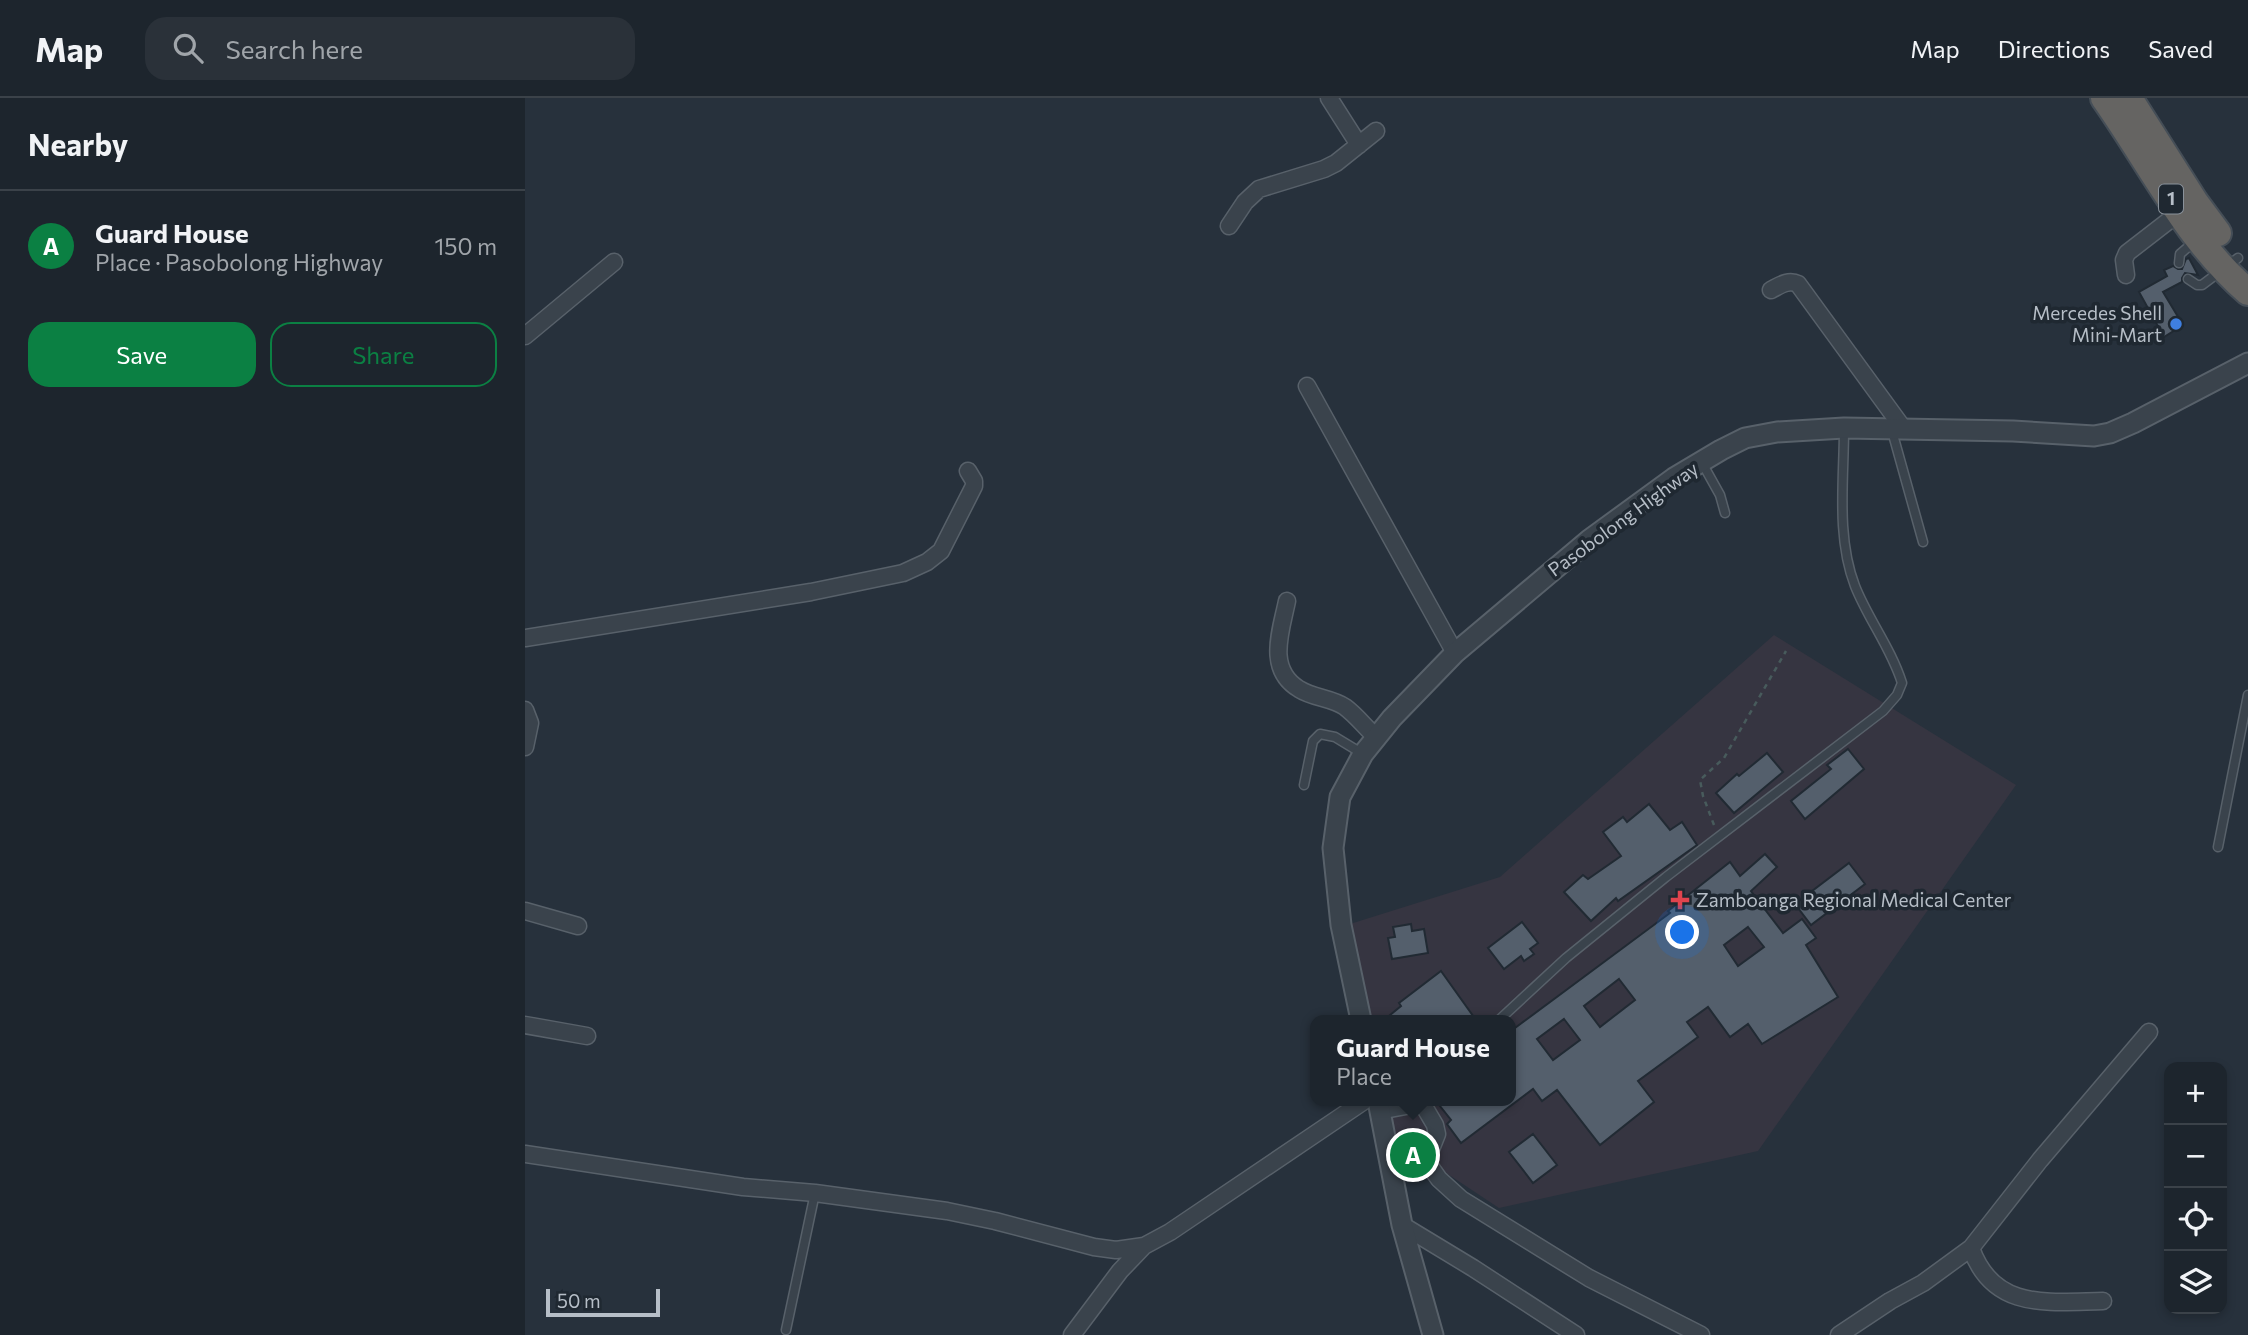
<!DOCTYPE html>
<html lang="en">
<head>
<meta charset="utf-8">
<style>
  :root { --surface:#1d252d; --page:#2a3139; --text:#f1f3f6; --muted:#a0a5aa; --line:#3b4249; --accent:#0b8043 }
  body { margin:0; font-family:Commissioner,sans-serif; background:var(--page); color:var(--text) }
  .controls { position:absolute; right:21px; bottom:21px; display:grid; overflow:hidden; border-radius:14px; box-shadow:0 4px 10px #0003 }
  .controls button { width:63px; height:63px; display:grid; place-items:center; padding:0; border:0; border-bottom:2px solid var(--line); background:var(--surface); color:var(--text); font:35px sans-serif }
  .scale { position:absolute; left:21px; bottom:18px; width:114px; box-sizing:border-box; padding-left:7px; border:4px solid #b6bec7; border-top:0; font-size:19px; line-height:24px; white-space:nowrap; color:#b6bec7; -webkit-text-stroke:5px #1f2831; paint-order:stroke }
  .you { position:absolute; left:1158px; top:835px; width:24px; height:24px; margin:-18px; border:5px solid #fff; border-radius:50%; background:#1a73e8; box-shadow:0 0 0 10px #1a73e833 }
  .badge { display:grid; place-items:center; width:46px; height:46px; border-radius:50%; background:var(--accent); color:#fff; font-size:23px; font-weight:700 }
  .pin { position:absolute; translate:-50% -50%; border:4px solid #fff; box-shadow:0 2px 7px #0006 }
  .popup { position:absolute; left:785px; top:917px; width:206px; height:91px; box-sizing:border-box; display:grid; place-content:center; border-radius:14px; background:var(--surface); filter:drop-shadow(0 2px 5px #0005); font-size:23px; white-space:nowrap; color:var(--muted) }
  .popup b { font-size:26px; color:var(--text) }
  .popup::after { content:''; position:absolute; left:50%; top:100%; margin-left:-14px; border:14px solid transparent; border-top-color:var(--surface) }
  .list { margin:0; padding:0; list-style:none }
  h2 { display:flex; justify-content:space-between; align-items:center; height:91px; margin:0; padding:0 28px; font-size:30px }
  h2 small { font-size:23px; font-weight:400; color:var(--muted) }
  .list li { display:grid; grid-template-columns:46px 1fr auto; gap:21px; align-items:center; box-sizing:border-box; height:112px; padding:0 28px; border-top:2px solid var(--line) }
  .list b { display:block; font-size:26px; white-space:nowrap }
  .list p { margin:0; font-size:23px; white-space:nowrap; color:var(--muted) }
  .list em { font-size:23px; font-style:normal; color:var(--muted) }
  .actions { display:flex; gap:14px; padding:21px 28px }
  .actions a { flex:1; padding:16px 0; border:2px solid var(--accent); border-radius:21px; text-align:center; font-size:24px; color:var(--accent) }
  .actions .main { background:var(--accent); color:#fff }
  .icon { flex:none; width:38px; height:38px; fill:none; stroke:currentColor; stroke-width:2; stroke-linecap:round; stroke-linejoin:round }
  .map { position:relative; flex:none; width:1723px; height:1237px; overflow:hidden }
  header { display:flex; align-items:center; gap:42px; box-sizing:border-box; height:98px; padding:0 35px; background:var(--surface); border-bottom:2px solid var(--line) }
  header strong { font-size:33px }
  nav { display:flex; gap:38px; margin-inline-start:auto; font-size:24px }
  .search { width:490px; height:63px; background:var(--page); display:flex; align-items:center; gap:18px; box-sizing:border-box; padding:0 24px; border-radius:21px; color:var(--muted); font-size:26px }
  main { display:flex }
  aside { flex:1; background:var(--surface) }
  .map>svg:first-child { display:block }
  .medical { fill:#363541 }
  .building { fill:#545f6c; stroke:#212a33; stroke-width:2; fill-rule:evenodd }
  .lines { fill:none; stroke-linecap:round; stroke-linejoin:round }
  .service-casing { stroke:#58616a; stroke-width:11 }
  .minor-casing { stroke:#58616a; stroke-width:19 }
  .tertiary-casing { stroke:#58616a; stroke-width:23 }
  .trunk-casing { stroke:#454e57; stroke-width:30 }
  .path { stroke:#485b5c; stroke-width:2.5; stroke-dasharray:5 5; stroke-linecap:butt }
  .service { stroke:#3a434c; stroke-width:8 }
  .minor { stroke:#3a434c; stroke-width:16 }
  .tertiary { stroke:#3a434c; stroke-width:19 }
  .trunk { stroke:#656462; stroke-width:26 }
  .shop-dot { fill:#3f7fe0; stroke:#1f2831; stroke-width:2.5 }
  .health-dot { fill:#e0444e; stroke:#1f2831; stroke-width:2.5 }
  .labels { text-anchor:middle; stroke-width:7; stroke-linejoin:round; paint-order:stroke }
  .shield { fill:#1f2831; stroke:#89919a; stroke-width:2 }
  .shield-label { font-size:18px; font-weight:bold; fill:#b6bec7 }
  .poi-label { font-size:19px; fill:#b6bec7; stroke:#1f2831; text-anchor:end }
  .street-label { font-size:19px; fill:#b6bec7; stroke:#1f2831 }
</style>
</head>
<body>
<header>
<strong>Map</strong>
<div class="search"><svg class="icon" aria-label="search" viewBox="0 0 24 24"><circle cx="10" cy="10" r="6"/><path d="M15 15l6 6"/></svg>Search here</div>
<nav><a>Map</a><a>Directions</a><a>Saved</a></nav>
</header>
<main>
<aside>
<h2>Nearby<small></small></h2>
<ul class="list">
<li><span class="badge">A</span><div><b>Guard House</b><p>Place · Pasobolong Highway</p></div><em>150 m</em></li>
</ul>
<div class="actions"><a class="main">Save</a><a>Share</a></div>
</aside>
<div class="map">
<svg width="1723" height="1237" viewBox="0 0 1723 1237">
  <rect width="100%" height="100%" fill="#27313c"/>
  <path class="medical" d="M1249 537 1491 687 1233 1053 974 1110 864 1037 858 1003H986V922H843L825 826 975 779Z"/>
  <path class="building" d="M1664 160 1673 177 1660 175 1657 180V184L1638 194 1658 227 1639 239 1614 194 1642 178 1639 172 1648 168 1653 171H1657L1661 161Z
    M1323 651 1339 671 1280 721 1266 703 1306 671 1302 667Z
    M1242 655 1258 674 1209 715 1191 695 1212 676 1214 678Z
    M1124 706 1145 732 1157 724 1172 747 1093 803 1091 800 1066 823 1039 794 1058 777 1063 781 1096 758 1078 734 1098 719 1102 724Z
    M1240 756 1252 769 1226 793 1258 835 1277 821 1291 840 1281 847 1313 899 1237 946 1223 926 1205 939 1183 909 1162 924 1173 939 1113 983 1129 1004 1075 1047 1032 992 1017 1003 1008 991 936 1045 922 1026 926 1022 911 1003H986V933L1145 815 1143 813 1205 764 1215 778ZM1223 829 1239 849 1213 868 1199 847ZM1094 881 1110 902 1075 929 1059 908ZM1039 921 1055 942 1028 962 1012 941Z
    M1324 765 1340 786 1286 827 1270 806Z
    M997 824 1013 845 1005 851 1009 856 999 863 996 858 979 871 963 850Z
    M886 826 887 833 899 831 903 855 867 861 863 840 870 839 868 829Z
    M916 873 951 922H859L876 908 874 905Z
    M1008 1036 1032 1067 1008 1085 984 1054Z"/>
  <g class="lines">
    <g class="service-casing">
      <path id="service" d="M1654 165 1655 156 1670 143
        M1663 181 1672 187H1677L1713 160
        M1367 333 1398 444
        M1176 363 1195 397 1200 415
        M779 687 788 643 795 636 810 639 838 656
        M1693 749 1723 597
        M974 922 1041 860 1141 779 1358 613 1372 597 1377 585C1366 550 1343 521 1330 488 1311 439 1319 381 1319 331
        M261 1232 290 1095"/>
    </g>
    <g class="minor-casing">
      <path id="minor" d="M804 0 834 47
        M704 128 720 104 734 91 799 71 811 65 851 33
        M1601 177 1599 162 1602 155 1655 114
        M1246 192C1254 188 1263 181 1273 186L1378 330
        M0 238 89 164
        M782 288 930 555
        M762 503C756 533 741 571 774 591 788 600 807 600 820 609 831 617 841 630 851 639
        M0 540 286 494 378 475 402 464 416 453 449 388V383L443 373
        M0 612 5 625 0 649
        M0 813 53 828
        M0 927 62 938
        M854 1013 897 1005 910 1027 912 1036 904 1056V1067L914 1081 936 1101 1064 1180 1176 1237
        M0 1056 218 1089 290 1095 422 1113 470 1123 569 1149 591 1152 619 1148 645 1134 839 1003
        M877 1127 948 1170 1051 1237
        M1446 1150C1468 1213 1523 1204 1578 1203
        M547 1237 595 1173 619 1148
        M1314 1237 1365 1203 1398 1185 1446 1150 1515 1062 1624 934"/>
    </g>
    <g class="tertiary-casing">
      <path id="tertiary" d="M836 922 816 827 808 750 815 699 838 656 867 620 930 555 1064 442 1149 380 1196 352 1220 340 1252 334 1319 330 1488 333 1569 338 1585 335 1608 325 1723 265
        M853 1003 877 1127 908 1237"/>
    </g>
    <g class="trunk-casing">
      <path id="trunk" d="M1579 0C1625 65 1662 142 1723 194
        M1604 0 1670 104 1693 135"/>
    </g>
    <path class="path" d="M1189 727 1178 698 1175 682 1199 660 1261 553"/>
    <use href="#service" class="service"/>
    <use href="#minor" class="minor"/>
    <use href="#tertiary" class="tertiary"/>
    <use href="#trunk" class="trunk"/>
  </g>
  <circle class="shop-dot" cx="1651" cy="226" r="7"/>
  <path class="health-dot" d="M1151.5 791.5h7v7h7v7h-7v7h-7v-7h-7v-7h7z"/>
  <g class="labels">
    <rect class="shield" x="1634" y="86.5" width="24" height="29" rx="5"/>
    <g class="shield-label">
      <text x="1646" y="107">1</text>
    </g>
    <g class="poi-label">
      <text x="1637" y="222">Mercedes Shell<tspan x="1637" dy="22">Mini-Mart</tspan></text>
      <text x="1171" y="809" text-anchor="start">Zamboanga Regional Medical Center</text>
    </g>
    <g class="street-label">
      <text transform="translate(1098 421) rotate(-36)" y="7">Pasobolong Highway</text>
    </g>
  </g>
</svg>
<div class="controls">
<button>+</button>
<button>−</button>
<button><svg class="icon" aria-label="locate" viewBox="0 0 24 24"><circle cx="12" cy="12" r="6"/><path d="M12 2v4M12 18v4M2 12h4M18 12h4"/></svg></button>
<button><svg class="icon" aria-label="layers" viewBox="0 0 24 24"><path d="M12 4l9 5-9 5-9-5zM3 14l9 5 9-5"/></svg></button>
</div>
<div class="scale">50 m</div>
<div class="you"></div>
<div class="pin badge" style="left:888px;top:1057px">A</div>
<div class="popup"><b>Guard House</b>Place</div>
</div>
</main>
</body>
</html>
